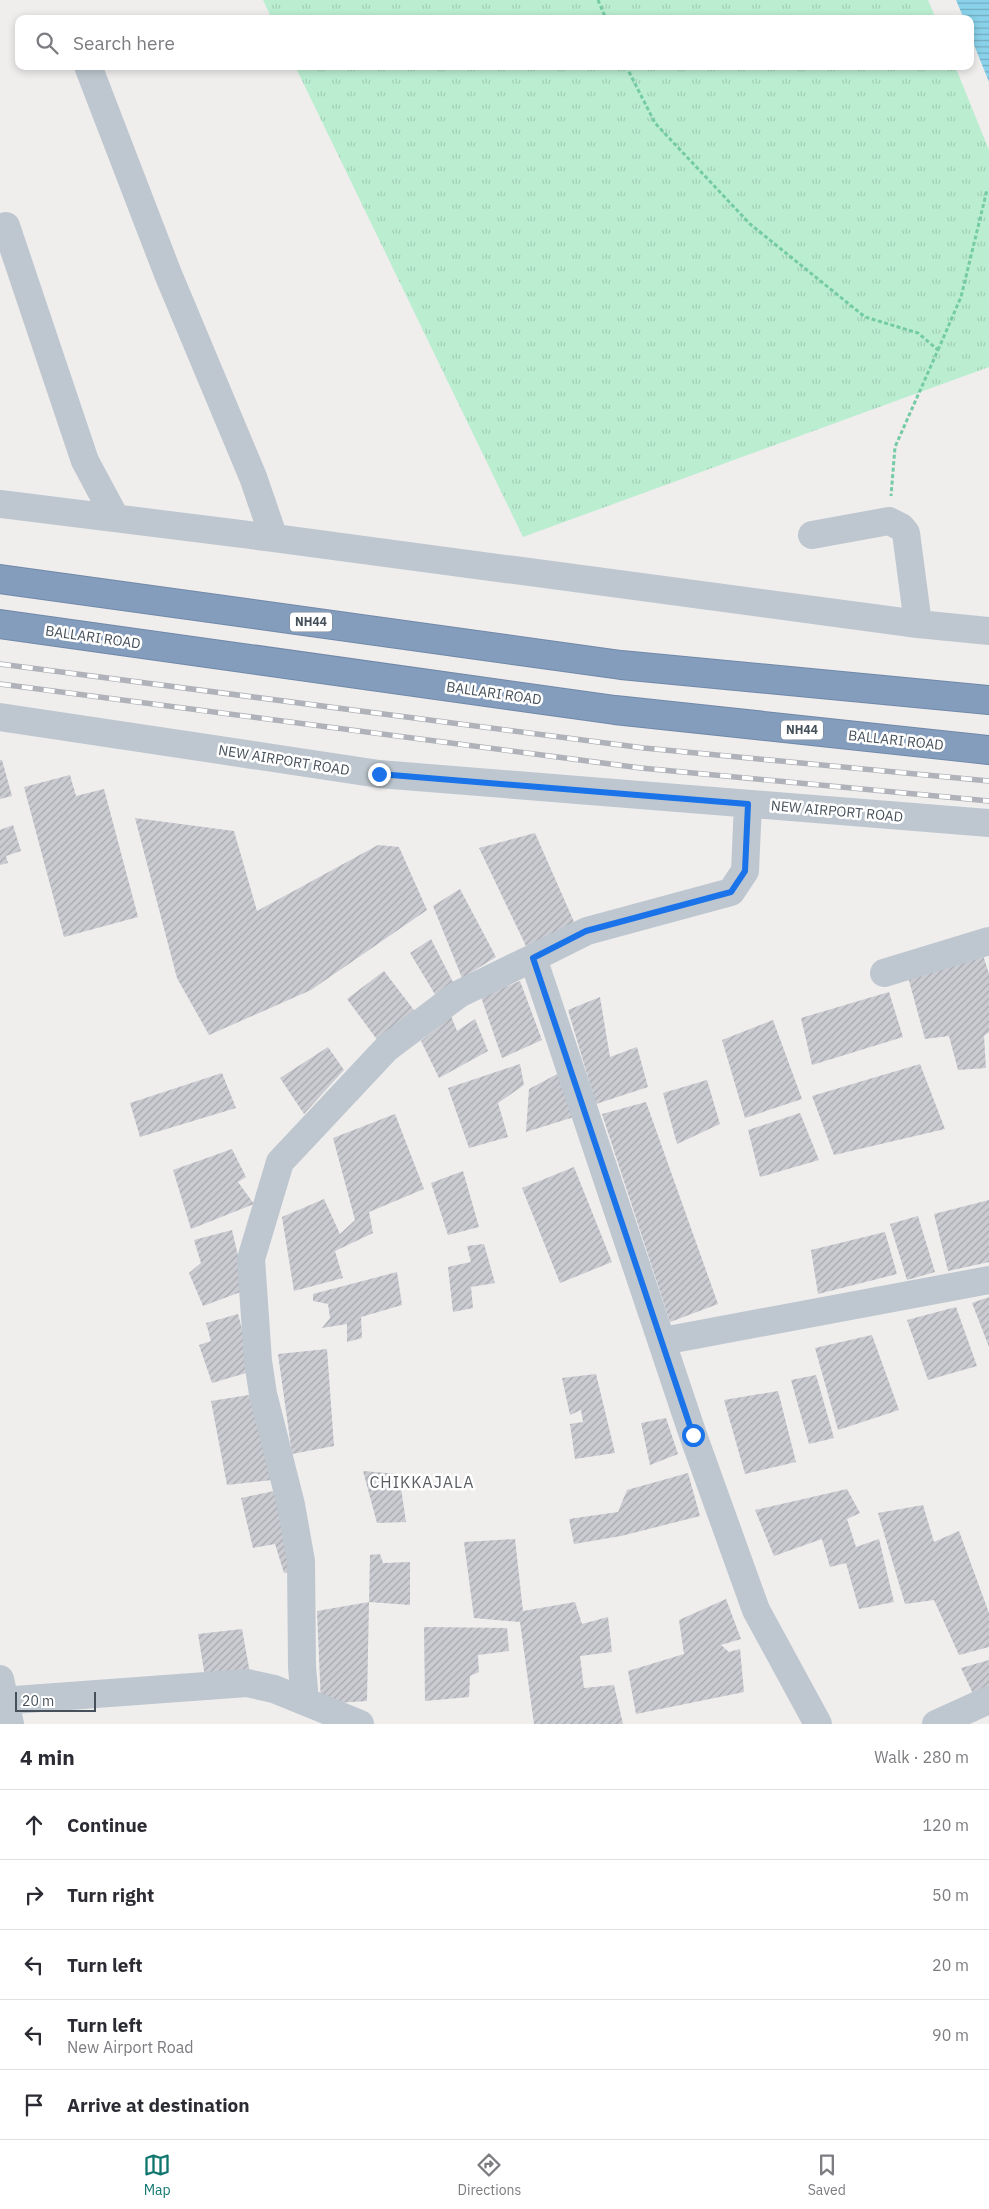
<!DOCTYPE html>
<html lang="en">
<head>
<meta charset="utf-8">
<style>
  :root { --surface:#fff; --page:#f7f7f7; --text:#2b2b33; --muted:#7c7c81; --line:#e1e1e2; --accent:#0f766e }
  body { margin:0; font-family:"IBM Plex Sans",sans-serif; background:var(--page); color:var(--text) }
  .scale { position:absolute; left:15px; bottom:12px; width:81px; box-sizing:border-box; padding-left:5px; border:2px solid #46505a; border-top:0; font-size:14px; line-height:18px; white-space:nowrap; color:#46505a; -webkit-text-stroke:4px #fff; paint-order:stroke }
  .stop { position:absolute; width:15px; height:15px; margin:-11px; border:4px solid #1a73e8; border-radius:50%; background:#fff }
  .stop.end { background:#1a73e8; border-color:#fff; box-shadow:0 1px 5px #0008 }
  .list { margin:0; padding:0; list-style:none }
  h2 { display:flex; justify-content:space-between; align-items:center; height:65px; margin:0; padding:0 20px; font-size:21px }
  h2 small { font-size:16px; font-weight:400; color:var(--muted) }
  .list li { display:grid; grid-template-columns:32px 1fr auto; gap:15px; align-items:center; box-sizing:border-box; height:70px; padding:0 20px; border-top:1px solid var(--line) }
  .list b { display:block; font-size:19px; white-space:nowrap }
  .list p { margin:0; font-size:16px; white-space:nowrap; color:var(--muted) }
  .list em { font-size:16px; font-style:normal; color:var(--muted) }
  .icon { flex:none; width:28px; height:28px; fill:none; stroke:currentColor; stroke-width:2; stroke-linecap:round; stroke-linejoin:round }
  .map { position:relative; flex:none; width:989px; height:1724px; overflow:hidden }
  .search { position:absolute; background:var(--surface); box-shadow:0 2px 8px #0003; left:15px; right:15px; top:15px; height:55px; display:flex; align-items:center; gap:12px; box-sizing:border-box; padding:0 18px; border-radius:10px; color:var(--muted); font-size:19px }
  .sheet { height:415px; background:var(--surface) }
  nav { display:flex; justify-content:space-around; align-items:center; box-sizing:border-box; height:70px; border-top:1px solid var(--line); background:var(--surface); font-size:14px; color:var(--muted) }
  nav a { display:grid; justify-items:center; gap:2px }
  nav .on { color:var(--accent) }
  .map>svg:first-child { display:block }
  .grass { fill:url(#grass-tufts) }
  .water { fill:url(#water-rules) }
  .building { fill:url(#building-hatch) }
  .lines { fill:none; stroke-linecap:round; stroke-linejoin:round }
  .highway-casing { stroke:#7088a8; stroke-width:30 }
  .path { stroke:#74cba4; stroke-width:3; stroke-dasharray:4 2.5; stroke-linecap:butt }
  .minor { stroke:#bec7cf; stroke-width:28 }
  .highway { stroke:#859dbc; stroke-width:28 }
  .rail-casing { stroke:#afb2b8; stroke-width:5.5 }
  .rail { stroke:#fff; stroke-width:4; stroke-dasharray:11; stroke-linecap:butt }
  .route { stroke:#1a73e8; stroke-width:6 }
  .labels { text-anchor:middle; stroke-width:5; stroke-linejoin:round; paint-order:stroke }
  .shield { fill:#fff; stroke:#7e848c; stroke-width:1 }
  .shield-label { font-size:12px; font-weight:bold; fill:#46505a }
  .street-label { font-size:14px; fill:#46505a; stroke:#fff }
  .quarter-label { font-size:16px; letter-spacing:1px; fill:#5a5d62; stroke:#fff }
</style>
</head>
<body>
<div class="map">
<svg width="989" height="1724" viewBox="0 0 989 1724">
  <defs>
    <pattern id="grass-tufts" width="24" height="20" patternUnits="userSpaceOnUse" patternTransform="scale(1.25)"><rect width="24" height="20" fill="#bbeed1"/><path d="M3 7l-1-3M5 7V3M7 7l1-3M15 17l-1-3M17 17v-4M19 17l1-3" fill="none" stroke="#a2ceb6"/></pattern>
    <pattern id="water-rules" width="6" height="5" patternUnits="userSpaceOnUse" patternTransform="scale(1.25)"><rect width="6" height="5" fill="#89d2ea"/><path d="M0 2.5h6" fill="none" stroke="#72adc1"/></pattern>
    <pattern id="building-hatch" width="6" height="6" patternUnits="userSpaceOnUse" patternTransform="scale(1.25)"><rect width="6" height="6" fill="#caccd2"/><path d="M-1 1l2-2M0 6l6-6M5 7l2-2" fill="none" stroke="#a6a8ad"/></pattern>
  </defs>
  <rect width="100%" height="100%" fill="#f0eded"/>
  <path class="grass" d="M263 0H928L936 19H272Z
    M295 66H955L989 150V367L523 537Z"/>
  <path class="water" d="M956 0H989V82L970 35V19H964Z"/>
  <path class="building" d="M0 760H2L12 796 0 799Z
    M70 775 76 796 104 789 138 917 64 937 24 787Z
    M135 818 234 831 257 911 378 845 399 847 427 910 311 990 209 1035 177 978Z
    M13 825 21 851 6 856 8 863 0 865V830Z
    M535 833 575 924 526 946 479 848Z
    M460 889 496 957 462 978 433 906Z
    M431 939 454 984 436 996 410 953Z
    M983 955 989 974V1032L984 1036 986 1068 958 1070 949 1036 925 1039 908 977Z
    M384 971 417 1014 378 1041 347 999Z
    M520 981 542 1040 502 1058 481 997Z
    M889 992 903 1037 812 1065 801 1018Z
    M600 997 610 1057 637 1047 648 1087 596 1104 568 1010Z
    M451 1016 457 1031 475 1019 488 1051 439 1078 421 1041Z
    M773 1020 802 1099 745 1118 722 1040Z
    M328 1047 344 1070 304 1114 280 1078Z
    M520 1064 524 1085 498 1103 508 1137 469 1148 448 1088Z
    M920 1064 945 1129 834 1155 812 1096Z
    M561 1072 574 1117 526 1132 529 1089Z
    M222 1073 236 1108 140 1137 130 1103Z
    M707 1080 720 1124 677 1144 663 1093Z
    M646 1102 718 1304 670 1322 602 1114Z
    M800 1113 819 1160 760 1177 748 1130Z
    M395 1114 424 1189 369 1212 373 1233 335 1251 343 1278 294 1291 282 1217 324 1199 340 1234 355 1220 333 1138Z
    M232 1149 246 1177 238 1182 254 1204 191 1229 173 1170Z
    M574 1167 612 1262 560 1283 522 1188Z
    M463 1171 479 1227 448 1235 431 1183Z
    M989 1200V1262L948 1271 934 1214Z
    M918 1216 935 1272 907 1280 890 1224Z
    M232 1230 246 1290 203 1306 189 1273 201 1263 194 1240Z
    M885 1232 897 1274 818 1294 811 1250Z
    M484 1244 495 1283 471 1287 473 1308 453 1312 448 1267 471 1262 467 1246Z
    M397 1272 402 1305 361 1317 362 1338 347 1342V1324L322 1328 330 1318 328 1304 313 1301V1294Z
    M989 1297V1347L972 1303Z
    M956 1307 977 1366 928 1380 907 1320Z
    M238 1314 253 1371 212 1383 199 1345 211 1341 206 1323Z
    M872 1335 899 1410 838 1430 815 1348Z
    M327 1349 334 1446 292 1454 278 1354Z
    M596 1374 615 1453 575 1459 570 1424 583 1422 581 1410 570 1415 562 1378Z
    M816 1375 834 1438 809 1444 791 1380Z
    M778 1391 796 1462 745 1474 724 1400Z
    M249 1395 272 1480 227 1485 211 1401Z
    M666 1418 678 1454 650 1465 641 1423Z
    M363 1471 399 1474 406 1522 377 1523Z
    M688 1473 700 1516 621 1536 574 1544 569 1519 618 1512 627 1490Z
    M847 1489 860 1513 847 1519 856 1547 879 1539 894 1602 859 1609 846 1563 830 1567 822 1539 774 1556 755 1510Z
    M274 1491 295 1571 284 1573 275 1544 253 1548 241 1498Z
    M923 1505 934 1542 959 1531 989 1613V1647L959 1655 934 1600 905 1604 878 1513Z
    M515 1539 523 1611 575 1602 582 1624 608 1617 612 1652 580 1656 584 1688 614 1685 623 1724H534L520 1622 474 1618 464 1542Z
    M380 1554 383 1563 410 1562V1605L369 1602 370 1555Z
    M726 1599 741 1639 721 1645 729 1652 740 1649 744 1692 636 1714 628 1671 684 1654 679 1620Z
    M369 1602 367 1701 321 1704 317 1611Z
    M424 1627 507 1628 509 1651 478 1655 479 1672 470 1676 469 1697 425 1701Z
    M242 1629 250 1673 205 1677 198 1634Z
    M989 1660V1689L974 1696 961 1668Z"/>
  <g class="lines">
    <g class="highway-casing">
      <path id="highway" d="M0 579 621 665 989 700
        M0 624 615 710 989 750"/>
    </g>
    <path class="path" d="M598 0 606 19
      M626 66 655 123 750 224 865 317 918 333 938 350 895 447 891 496
      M938 350 961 297 987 190"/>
    <path class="minor" d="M88 66 168 274 253 477 274 538
      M6 226 85 461 115 517
      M0 504 274 538 918 624 989 631
      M812 535 889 521 901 527 906 533 918 624
      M0 717 379 774 989 823
      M748 804 745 871 731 892 587 931 533 958 693 1435 756 1610 818 1724
      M884 973 989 941
      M663 1341 989 1280
      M0 1679 10 1724
      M0 1701 247 1683 274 1689 360 1724
      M305 1701 302 1667 301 1561 291 1505 263 1394 258 1361 251 1259 280 1162 387 1048 459 994 533 958
      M936 1724 989 1700"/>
    <use href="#highway" class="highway"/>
    <g class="rail-casing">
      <path id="rail" d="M0 664 644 748 989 781
        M0 684 641 768 989 801"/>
    </g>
    <use href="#rail" class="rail"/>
  </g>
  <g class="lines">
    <path class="route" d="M379 774 748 804 745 871 731 892 586 931 533 958 693 1435"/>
  </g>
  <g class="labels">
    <g class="shield">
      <rect x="290" y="612.5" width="42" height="19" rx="4"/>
      <rect x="781" y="720.5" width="42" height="19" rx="4"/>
    </g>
    <g class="shield-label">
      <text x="311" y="626">NH44</text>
      <text x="802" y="734">NH44</text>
    </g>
    <g class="street-label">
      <text transform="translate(93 637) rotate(8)" y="5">BALLARI ROAD</text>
      <text transform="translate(494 693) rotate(8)" y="5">BALLARI ROAD</text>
      <text transform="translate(896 740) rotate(6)" y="5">BALLARI ROAD</text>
      <text transform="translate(284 760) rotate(9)" y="5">NEW AIRPORT ROAD</text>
      <text transform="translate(837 811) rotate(5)" y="5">NEW AIRPORT ROAD</text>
    </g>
    <g class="quarter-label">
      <text x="422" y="1488">CHIKKAJALA</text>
    </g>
  </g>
</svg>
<div class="scale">20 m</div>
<div class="stop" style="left:693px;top:1435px"></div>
<div class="stop end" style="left:379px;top:774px"></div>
<div class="search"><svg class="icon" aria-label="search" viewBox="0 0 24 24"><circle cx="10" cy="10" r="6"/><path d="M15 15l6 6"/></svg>Search here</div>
</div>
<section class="sheet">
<h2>4 min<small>Walk · 280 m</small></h2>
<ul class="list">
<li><svg class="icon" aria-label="ahead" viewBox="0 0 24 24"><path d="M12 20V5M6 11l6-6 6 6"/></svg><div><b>Continue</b></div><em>120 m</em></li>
<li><svg class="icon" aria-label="right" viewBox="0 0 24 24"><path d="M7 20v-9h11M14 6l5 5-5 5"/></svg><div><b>Turn right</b></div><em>50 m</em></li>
<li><svg class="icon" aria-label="left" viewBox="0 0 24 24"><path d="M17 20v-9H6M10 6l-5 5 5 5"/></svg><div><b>Turn left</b></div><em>20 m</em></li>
<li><svg class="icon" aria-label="left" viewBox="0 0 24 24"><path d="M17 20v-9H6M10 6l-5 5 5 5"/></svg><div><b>Turn left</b><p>New Airport Road</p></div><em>90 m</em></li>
<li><svg class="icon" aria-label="arrive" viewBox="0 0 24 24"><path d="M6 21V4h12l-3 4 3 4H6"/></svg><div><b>Arrive at destination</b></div></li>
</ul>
</section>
<nav>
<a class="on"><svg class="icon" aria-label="map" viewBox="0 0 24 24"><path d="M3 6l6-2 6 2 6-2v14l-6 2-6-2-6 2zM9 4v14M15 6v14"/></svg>Map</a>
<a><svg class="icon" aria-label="directions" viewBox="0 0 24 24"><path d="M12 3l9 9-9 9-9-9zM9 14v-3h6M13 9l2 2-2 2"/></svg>Directions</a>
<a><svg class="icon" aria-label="saved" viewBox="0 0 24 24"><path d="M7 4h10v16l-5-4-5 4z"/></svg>Saved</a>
</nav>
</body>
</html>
